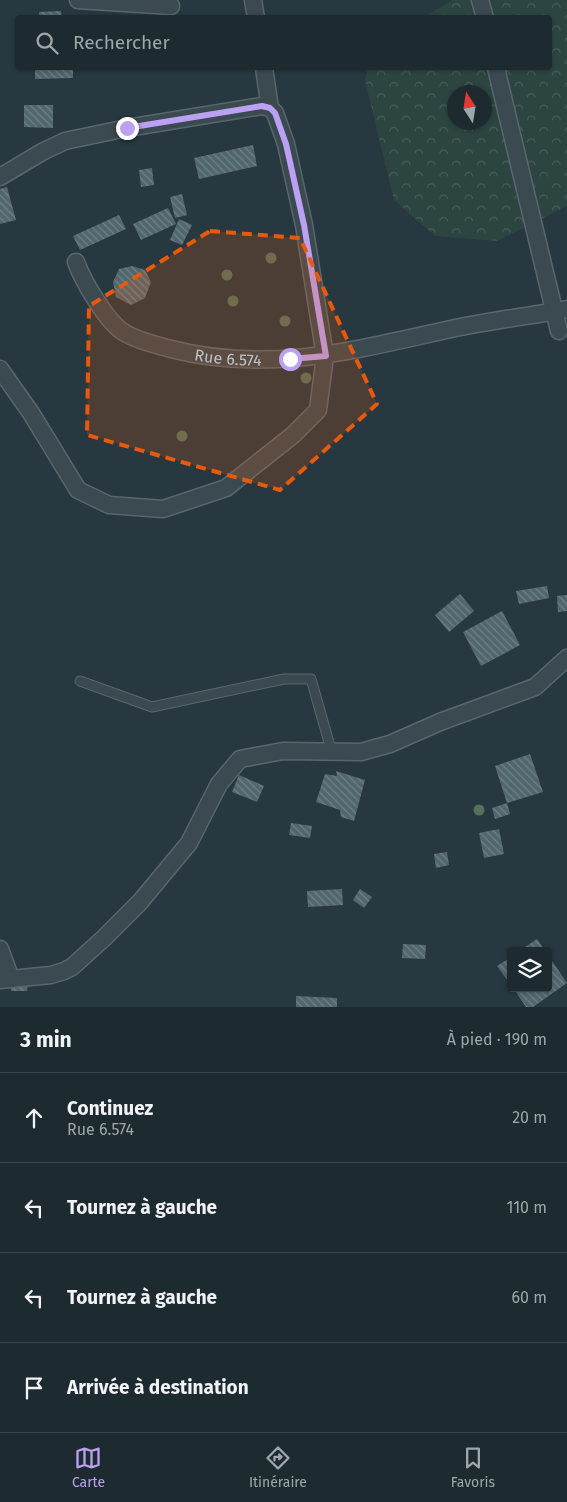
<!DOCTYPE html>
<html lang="fr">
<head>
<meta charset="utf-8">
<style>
  :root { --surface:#1d2a30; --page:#2a363c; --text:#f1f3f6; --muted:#a0a7ab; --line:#3b464c; --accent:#bca0f2 }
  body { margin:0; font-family:"Fira Sans",sans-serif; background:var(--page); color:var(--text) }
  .controls { position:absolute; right:15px; bottom:15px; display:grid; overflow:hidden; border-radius:5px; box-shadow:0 1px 4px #0004 }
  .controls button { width:45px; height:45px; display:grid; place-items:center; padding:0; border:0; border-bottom:1px solid var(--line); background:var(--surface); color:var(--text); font:25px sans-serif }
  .compass { position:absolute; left:447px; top:85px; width:45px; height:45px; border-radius:50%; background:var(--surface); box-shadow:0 1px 4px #0004; rotate:348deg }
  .stop { position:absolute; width:15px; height:15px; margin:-11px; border:4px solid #bca0f2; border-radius:50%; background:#fff }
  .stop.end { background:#bca0f2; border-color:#fff; box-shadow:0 1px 5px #0008 }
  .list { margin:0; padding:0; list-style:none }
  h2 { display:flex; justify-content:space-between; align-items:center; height:65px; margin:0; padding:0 20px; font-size:21px }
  h2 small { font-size:16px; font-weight:400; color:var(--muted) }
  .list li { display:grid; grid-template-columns:32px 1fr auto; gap:15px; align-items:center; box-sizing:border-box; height:90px; padding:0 20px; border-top:1px solid var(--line) }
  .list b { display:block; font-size:19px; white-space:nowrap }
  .list p { margin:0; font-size:16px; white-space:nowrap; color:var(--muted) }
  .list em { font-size:16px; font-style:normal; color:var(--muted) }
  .icon { flex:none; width:28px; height:28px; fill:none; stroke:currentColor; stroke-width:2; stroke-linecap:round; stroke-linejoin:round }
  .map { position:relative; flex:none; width:567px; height:1007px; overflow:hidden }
  .search { position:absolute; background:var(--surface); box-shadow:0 1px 4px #0004; left:15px; right:15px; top:15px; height:55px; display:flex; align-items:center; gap:12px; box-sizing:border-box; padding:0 18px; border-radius:5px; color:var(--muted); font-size:19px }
  .sheet { height:425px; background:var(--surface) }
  nav { display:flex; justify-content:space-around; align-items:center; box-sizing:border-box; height:70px; border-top:1px solid var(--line); background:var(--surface); font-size:14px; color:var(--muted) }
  nav a { display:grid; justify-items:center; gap:2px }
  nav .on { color:var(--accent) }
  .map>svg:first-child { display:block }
  .forest { fill:url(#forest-crowns); fill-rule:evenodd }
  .building { fill:url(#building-back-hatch) }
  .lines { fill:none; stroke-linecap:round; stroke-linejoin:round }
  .service-casing { stroke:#59676d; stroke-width:11 }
  .minor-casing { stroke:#59676d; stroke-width:19 }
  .service { stroke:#3b4950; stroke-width:9 }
  .minor { stroke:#3b4950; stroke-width:16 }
  .tree { fill:#54715e }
  .route { stroke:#bca0f2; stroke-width:6 }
  .marked { fill:#e8590c; fill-opacity:0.2; stroke:#e8590c; stroke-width:4; stroke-dasharray:10 6; stroke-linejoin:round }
  .labels { text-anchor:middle; stroke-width:4; stroke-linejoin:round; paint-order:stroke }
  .street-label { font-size:16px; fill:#b8c4ca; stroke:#202e35 }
</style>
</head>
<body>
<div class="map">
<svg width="567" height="1007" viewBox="0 0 567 1007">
  <defs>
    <pattern id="forest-crowns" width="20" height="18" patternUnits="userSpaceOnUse" patternTransform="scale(1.25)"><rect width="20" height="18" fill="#2c4540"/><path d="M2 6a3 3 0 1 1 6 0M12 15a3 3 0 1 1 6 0" fill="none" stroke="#485e5a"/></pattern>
    <pattern id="building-back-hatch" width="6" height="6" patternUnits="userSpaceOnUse" patternTransform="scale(1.25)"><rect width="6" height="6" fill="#52666d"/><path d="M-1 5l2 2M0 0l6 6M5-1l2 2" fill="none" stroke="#708187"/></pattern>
  </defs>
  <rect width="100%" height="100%" fill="#273840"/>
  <path class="forest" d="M452 0H567V206L497 241 435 236 394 200 365 81 368 68H550V18L424 17ZM454 92H484V122H454Z"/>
  <path class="building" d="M61 11 62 18H39V12Z
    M35 68H73V78L35 79Z
    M24 105H53V128L24 127Z
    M253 145 257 166 199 179 194 158Z
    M152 168 154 185 141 187 139 170Z
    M7 187 16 220 0 224V189Z
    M182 194 187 215 175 218 170 197Z
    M168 208 176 224 141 240 133 224Z
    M119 215 126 229 80 250 73 236Z
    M179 219 192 225 182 245 170 240Z
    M132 266 145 270 151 282 145 298 131 305 116 297 113 282 119 269Z
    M547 586 549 598 519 604 516 591Z
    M460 594 474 611 449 632 435 615Z
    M567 595V611L558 612 557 596Z
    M502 611 520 645 481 666 463 632Z
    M530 754 543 792 507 803 495 766Z
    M336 771 365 780 354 821 341 817 340 810 316 802 325 774 337 776Z
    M239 775 264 786 257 802 232 792Z
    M507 803 510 814 495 819 492 808Z
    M291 823 312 826 310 838 289 835Z
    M499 829 504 854 484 858 479 833Z
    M447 852 449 865 436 868 434 854Z
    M342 889 343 905 308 907 307 891Z
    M360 889 372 897 364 908 353 900Z
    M537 939 545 951H519Z
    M403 944 426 945 425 959 402 958Z
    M548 955 567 983 533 1007H526L513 988H548Z
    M511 957V985L497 966Z
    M11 981H28L27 991H11Z
    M296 996 337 998V1007H296Z"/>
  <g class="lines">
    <g class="service-casing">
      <path id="service" d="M80 681 152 707 284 679H311L332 753"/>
    </g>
    <g class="minor-casing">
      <g id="minor">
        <path d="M78 0 171 6"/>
        <path d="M253 0 256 18"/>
        <path d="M480 0 485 18"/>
        <path d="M264 68 270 108"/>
        <path d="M496 68 559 331"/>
        <path d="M0 177 42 152 65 141 127 128 262 106 270 108 275 113 286 144 304 225 325 356 318 410 293 435 226 488 163 509 109 505 78 490 31 413 0 369"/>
        <path id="s1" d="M76 262C83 281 107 323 125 333 138 341 157 345 171 349 269 374 355 350 451 329 490 321 528 316 567 309"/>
        <path d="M0 949 11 979"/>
        <path d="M0 980 51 975 64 971 72 967 104 938 140 902 189 843 219 784 240 759 283 751 361 752 390 744 440 722 535 687 567 658"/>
      </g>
    </g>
    <use href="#service" class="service"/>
    <use href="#minor" class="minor"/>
  </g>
  <g class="tree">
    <circle cx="271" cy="258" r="5.5"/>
    <circle cx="227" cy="275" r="5.5"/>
    <circle cx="233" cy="301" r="5.5"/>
    <circle cx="285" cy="321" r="5.5"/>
    <circle cx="306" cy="378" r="5.5"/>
    <circle cx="182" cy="436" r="5.5"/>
    <circle cx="479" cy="810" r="5.5"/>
  </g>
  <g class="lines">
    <path class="route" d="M127 128 262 106 270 108 275 113 286 144 304 225 326 356 290 359"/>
  </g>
  <path class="marked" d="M210 231 300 238 377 404 280 490 87 435 89 306Z"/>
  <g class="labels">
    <g class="street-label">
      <text dy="6" stroke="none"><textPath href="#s1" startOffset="194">Rue 6.574</textPath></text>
    </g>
  </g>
</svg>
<div class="controls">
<button><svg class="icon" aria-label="layers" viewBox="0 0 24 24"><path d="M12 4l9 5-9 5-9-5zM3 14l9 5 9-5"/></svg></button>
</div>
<svg class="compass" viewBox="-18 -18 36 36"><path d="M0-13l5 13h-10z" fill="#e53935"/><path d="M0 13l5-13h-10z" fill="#a0a7ab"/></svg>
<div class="stop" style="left:290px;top:359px"></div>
<div class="stop end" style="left:127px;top:128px"></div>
<div class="search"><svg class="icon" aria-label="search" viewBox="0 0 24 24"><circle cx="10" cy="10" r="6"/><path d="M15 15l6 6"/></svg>Rechercher</div>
</div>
<section class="sheet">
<h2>3 min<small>À pied · 190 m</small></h2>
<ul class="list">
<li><svg class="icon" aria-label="ahead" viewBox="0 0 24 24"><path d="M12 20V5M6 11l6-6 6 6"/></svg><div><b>Continuez</b><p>Rue 6.574</p></div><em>20 m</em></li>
<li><svg class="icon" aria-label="left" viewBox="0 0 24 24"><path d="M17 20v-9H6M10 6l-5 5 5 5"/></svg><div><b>Tournez à gauche</b></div><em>110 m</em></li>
<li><svg class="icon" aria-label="left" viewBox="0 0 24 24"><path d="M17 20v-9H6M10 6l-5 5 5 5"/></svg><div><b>Tournez à gauche</b></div><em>60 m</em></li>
<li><svg class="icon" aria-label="arrive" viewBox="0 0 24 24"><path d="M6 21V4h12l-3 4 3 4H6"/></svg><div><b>Arrivée à destination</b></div></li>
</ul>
</section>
<nav>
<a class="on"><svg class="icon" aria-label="map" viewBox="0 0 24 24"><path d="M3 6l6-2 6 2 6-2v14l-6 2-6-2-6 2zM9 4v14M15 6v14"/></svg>Carte</a>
<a><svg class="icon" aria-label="directions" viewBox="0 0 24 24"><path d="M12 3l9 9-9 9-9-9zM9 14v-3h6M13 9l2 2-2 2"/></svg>Itinéraire</a>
<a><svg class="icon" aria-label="saved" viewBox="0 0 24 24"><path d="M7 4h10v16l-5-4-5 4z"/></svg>Favoris</a>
</nav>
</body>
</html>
